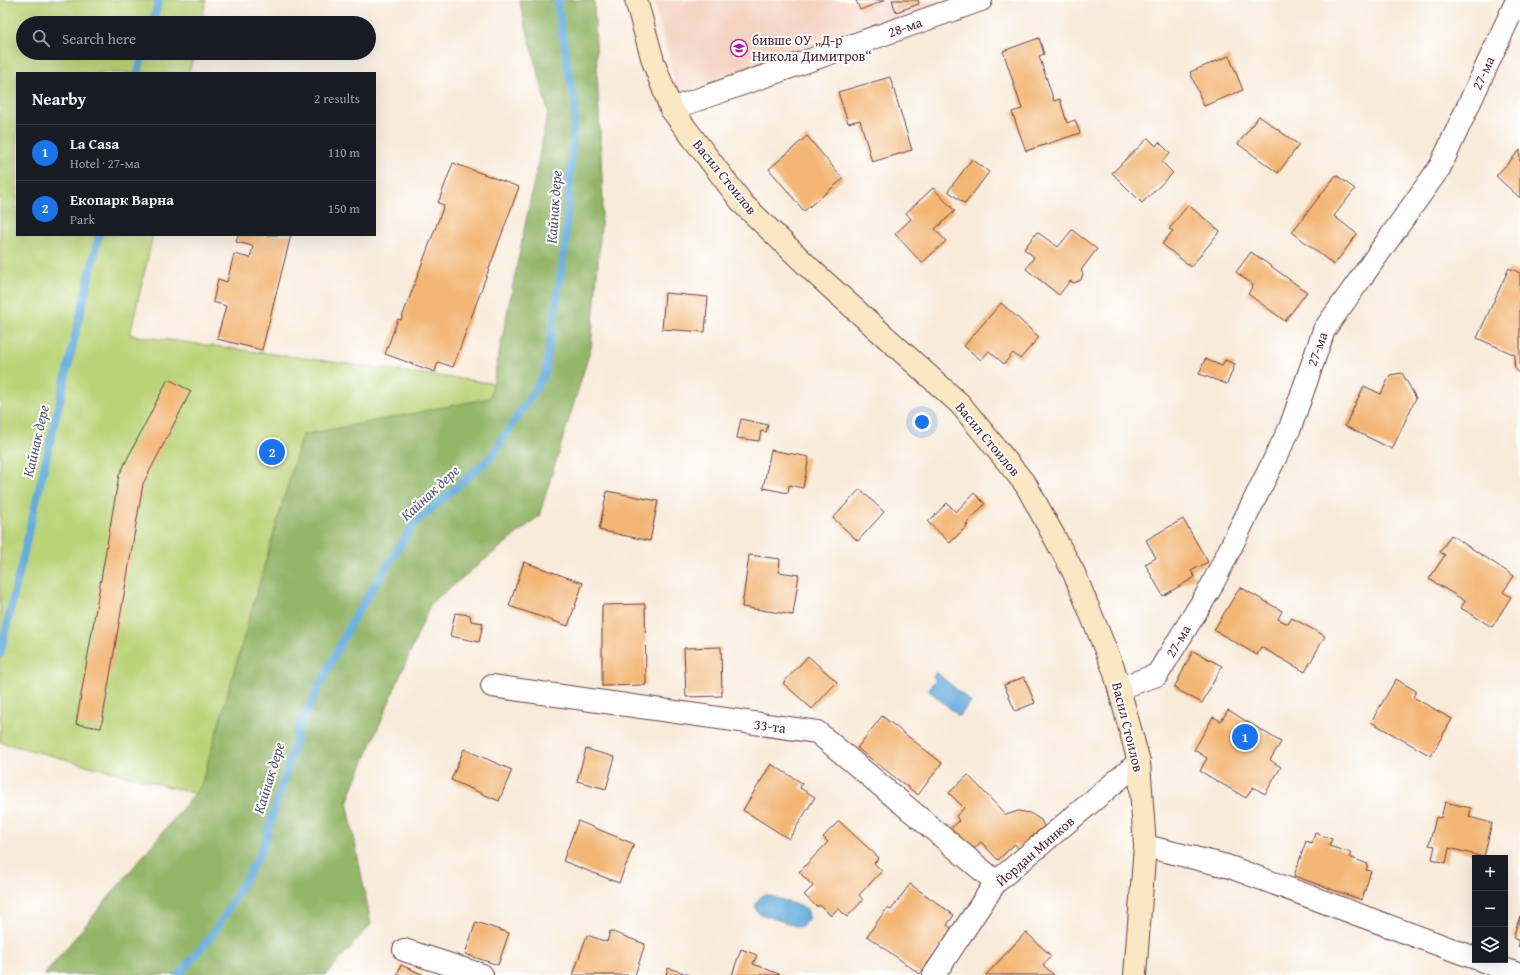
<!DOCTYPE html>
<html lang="en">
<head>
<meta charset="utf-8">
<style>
  :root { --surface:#171b24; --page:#242831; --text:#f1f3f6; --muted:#9ea1a6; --line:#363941; --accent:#1a73e8 }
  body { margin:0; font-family:"Gentium Book Plus",serif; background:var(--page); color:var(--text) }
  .controls { position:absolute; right:12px; bottom:12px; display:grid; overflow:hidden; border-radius:0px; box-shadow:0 4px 16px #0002 }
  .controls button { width:36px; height:36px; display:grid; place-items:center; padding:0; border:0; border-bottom:1px solid var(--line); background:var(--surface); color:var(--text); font:20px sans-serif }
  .you { position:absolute; left:922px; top:422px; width:14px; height:14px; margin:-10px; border:3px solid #fff; border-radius:50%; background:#1a73e8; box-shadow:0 0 0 6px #1a73e833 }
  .badge { display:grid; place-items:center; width:26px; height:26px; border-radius:50%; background:var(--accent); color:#fff; font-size:13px; font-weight:700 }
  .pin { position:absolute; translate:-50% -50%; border:2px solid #fff; box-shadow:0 1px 4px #0006 }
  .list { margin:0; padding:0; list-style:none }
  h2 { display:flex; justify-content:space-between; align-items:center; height:52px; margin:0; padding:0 16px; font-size:17px }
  h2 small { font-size:13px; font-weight:400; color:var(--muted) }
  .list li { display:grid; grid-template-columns:26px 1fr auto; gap:12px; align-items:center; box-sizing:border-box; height:56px; padding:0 16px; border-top:1px solid var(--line) }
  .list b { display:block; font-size:15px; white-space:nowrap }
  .list p { margin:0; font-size:13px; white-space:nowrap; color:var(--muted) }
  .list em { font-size:13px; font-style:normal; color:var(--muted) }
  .icon { flex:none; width:22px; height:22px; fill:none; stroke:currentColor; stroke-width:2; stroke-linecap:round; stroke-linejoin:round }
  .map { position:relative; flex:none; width:1520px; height:975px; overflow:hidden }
  .search { position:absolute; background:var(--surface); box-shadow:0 4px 16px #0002; left:16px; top:16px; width:360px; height:44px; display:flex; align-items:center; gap:10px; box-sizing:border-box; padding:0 14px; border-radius:22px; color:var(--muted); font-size:15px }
  .panel { position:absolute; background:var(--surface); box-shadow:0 4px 16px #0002; left:16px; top:72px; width:360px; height:164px; border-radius:0px }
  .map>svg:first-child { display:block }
  .built { fill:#f5d3c1 }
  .green { fill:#bbd479; stroke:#827a52 }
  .forest { fill:#94b669; stroke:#6f6a4a }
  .water { fill:#65acdb; stroke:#586683 }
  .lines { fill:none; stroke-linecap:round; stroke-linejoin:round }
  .stream { stroke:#65acdb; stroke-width:8 }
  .building { fill:#f3b675 }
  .street-casing { stroke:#643e45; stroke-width:24 }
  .secondary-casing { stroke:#643e45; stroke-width:24 }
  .street { stroke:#fff; stroke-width:22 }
  .secondary { stroke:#fae7c3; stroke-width:22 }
  .labels { text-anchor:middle; stroke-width:4; stroke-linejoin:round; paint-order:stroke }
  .street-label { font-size:14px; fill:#4a1f2b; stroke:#fff }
  .poi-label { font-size:14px; fill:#4a1f2b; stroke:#fff; text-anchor:start }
  .water-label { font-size:15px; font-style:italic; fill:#555771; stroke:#fff }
</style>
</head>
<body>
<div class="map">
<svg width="1520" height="975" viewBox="0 0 1520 975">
  <rect width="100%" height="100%" fill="#fff"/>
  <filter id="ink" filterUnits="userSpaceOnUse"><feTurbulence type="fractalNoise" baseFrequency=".025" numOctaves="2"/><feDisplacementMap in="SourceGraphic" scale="8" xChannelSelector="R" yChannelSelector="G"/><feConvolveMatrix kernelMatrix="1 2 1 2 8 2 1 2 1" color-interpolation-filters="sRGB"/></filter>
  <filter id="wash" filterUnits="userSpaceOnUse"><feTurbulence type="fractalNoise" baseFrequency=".012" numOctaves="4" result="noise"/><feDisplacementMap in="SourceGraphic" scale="16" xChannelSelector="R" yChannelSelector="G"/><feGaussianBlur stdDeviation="0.9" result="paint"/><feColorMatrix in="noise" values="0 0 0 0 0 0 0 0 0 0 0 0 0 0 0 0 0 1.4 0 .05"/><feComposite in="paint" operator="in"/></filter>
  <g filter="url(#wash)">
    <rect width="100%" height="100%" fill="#f8ebda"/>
    <path class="built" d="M654 0H947L678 95Z"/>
    <path class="green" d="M0 0H206L201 23H23V53H194L189 73H17V235H153L130 335 499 384 563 397 416 590 338 832 0 742Z"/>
    <path class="forest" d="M519 0H594L603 202 591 348 539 516 431 603 347 801 371 924 326 975H43L45 974 201 786 302 435 490 398 548 112Z"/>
    <path class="water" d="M936 672 971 702 959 716 927 689 936 680 933 677Z
      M765 894 806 908C812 917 807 923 799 927L758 913C753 905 757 899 765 894Z"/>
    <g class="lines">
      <path class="stream" d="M152 23 159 0
        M138 73 143 53
        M0 654 99 235
        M179 975 216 930 262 850 301 723 351 623 413 525 491 457 545 374 565 247 575 106 558 10V0"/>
    </g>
    <g id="blocks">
      <path class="building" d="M856 0H885L860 10Z
        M892 0H918L919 4 896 12Z
        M1039 38 1044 54 1039 56 1054 101 1060 99 1067 123 1075 120 1080 133 1026 151 1012 112 1022 109 1003 51Z
        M1229 56 1243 90 1204 106 1190 72Z
        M890 77 912 150 872 162 860 120 848 123 838 92Z
        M1259 116 1299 145 1278 173 1238 144Z
        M807 136 843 179 804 211 769 169Z
        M1148 138 1156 146 1159 142 1170 153 1162 162 1173 173 1142 203 1112 173Z
        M1520 150V198L1496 176Z
        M972 159 989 172 965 204 948 191Z
        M453 163 519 187 453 367 438 362 435 372 385 354 398 319 401 320 444 205 438 203Z
        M1336 175 1355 189 1334 216 1357 234 1334 265 1292 232Z
        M933 188 955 211 935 229 946 241 922 263 895 234 911 219 906 213Z
        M1188 205 1220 231 1191 267 1162 244 1173 231 1169 229Z
        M1072 230 1097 249 1081 270 1083 274 1081 280 1074 283 1070 281 1059 295 1026 269 1034 257 1024 249 1037 232 1058 247Z
        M238 235H291L262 350 217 339 226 306 213 302 218 279 227 282 234 254 250 258 253 246 236 242Z
        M1251 252 1307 292 1285 321 1248 294 1253 285 1236 272Z
        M1509 268 1520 273V374L1515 368 1514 360 1515 355 1477 338Z
        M665 293 708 297 705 332 662 329Z
        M1001 303 1039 337 1020 359 1013 353 1004 364 989 351 981 360 964 346Z
        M1205 359 1222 366 1225 360 1235 364 1227 384 1199 374Z
        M1402 373 1416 398 1392 449 1345 426 1364 386 1381 394 1390 375Z
        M168 379 191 391 143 484 101 728 76 724 119 475Z
        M741 419 768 425 766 432 761 431 759 441 737 438Z
        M771 450 809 457 803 488 789 485 788 493 763 488Z
        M860 489 884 512 858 541 833 518Z
        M607 491 658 501 650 541 599 530Z
        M974 493 985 504 966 524 968 525 950 543 928 522 947 503 956 512Z
        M1183 519 1208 562 1191 571 1195 577 1163 596 1145 564 1156 558 1146 540Z
        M1451 535 1514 576 1503 592 1511 597 1492 627 1461 608 1465 601 1429 579 1445 555 1440 552Z
        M749 555 780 559 779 572 799 575 793 615 742 607Z
        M524 562 583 583 568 626 509 606Z
        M1240 587 1282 611 1278 619 1288 624 1292 618 1325 636 1305 672 1261 647 1257 655 1214 630Z
        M645 604 646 685 602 686V605Z
        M455 613 470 615 471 621 483 623 479 642 450 636Z
        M721 647 722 696 686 697 684 648Z
        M1193 651 1222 666 1202 703 1174 688Z
        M808 656 837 682 812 709 783 683Z
        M1024 677 1035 703 1015 711 1004 685Z
        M1396 679 1416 691 1413 697 1452 719 1431 756 1371 722Z
        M1228 710 1281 742 1270 760 1281 767 1265 794 1253 787 1246 798 1200 771 1207 758 1194 750 1213 717 1221 721Z
        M882 716 942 763 918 795 857 748Z
        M464 749 512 770 499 801 451 780Z
        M586 749 615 757 606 789 577 781Z
        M771 764 802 783 800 788 815 797 789 839 743 810Z
        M968 775 1006 815 1018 811 1030 813 1041 820 1044 826 1019 849 1015 844 998 860 981 842 967 856 946 833 959 821 956 816 964 808 949 793Z
        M1445 802 1471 808 1469 817 1492 823 1484 857 1449 848 1446 863 1432 859 1435 846 1429 845 1436 817 1441 818Z
        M578 821 634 844 619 883 563 861Z
        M839 821 879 858 874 863 882 871 859 895 863 900 847 917 838 908 831 916 821 906H816L804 895 813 886 799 872 828 842 823 837Z
        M1315 833 1332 839 1329 846 1351 853 1349 857 1368 864 1366 870 1371 871 1362 900 1294 876 1306 841 1312 843Z
        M910 884 954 915 947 925 952 929 920 974 867 936 887 908 891 910Z
        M1520 916V947L1518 946 1520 941 1513 938Z
        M476 922 509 933 498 965 465 954Z
        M610 931 645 944 635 975H573L587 935 607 942Z
        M1026 932 1051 956 1043 965 1054 975H986Z
        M741 949 757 955 753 964 782 975H732Z
        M401 965 424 975H397Z
        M668 968 690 975H666Z"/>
    </g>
  </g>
  <g filter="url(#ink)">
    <use href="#blocks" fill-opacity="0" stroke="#643e45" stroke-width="1"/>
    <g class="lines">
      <g class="street-casing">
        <path id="street" d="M671 109 981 0
          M492 686 817 732 996 882
          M1119 688 1157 675 1210 589 1290 428 1324 330 1440 167 1517 0
          M1145 846 1227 866 1475 958
          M404 950 482 975
          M1481 960 1520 975
          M934 975 996 882 1139 762"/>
      </g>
      <g class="secondary-casing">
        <path id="secondary" d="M636 0 653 61 671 109 743 204 817 275 960 404 1026 485 1074 573 1114 670 1139 762 1145 846 1135 975"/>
      </g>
      <use href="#street" class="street"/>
      <use href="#secondary" class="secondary"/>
    </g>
  </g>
  <defs>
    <g id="school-ring" transform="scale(0.9)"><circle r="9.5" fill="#fff" stroke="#b5179e" stroke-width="1.5"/><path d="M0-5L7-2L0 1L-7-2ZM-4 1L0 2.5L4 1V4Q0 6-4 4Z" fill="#b5179e"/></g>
  </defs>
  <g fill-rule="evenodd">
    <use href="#school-ring" x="739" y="48"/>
  </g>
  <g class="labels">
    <g class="street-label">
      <text transform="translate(905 27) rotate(-19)" y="5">28-ма</text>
      <text transform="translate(1483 73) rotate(-65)" y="5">27-ма</text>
      <text transform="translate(725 177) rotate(51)" y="5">Васил Стоилов</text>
      <text transform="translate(1317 349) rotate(-70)" y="5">27-ма</text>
      <text transform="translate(988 439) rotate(50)" y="5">Васил Стоилов</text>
      <text transform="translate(1178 641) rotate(-59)" y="5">27-ма</text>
      <text transform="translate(770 726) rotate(8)" y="5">33-та</text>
      <text transform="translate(1128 727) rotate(76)" y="5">Васил Стоилов</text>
      <text transform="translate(1035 851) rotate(-41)" y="5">Йордан Минков</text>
    </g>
    <g class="poi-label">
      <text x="752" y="45">бивше ОУ „Д-р<tspan x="752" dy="16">Никола Димитров“</tspan></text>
    </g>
    <g class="water-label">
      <text transform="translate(554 207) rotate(-86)" y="5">Кайнак дере</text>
      <text transform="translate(36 441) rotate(-77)" y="5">Кайнак дере</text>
      <text transform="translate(430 493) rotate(-43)" y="5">Кайнак дере</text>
      <text transform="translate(269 778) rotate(-73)" y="5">Кайнак дере</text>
    </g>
  </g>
</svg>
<div class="controls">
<button>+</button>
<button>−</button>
<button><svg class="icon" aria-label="layers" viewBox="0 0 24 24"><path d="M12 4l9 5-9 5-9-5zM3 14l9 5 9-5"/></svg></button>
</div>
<div class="you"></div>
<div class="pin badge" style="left:1245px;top:737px">1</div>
<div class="pin badge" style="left:272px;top:452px">2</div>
<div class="search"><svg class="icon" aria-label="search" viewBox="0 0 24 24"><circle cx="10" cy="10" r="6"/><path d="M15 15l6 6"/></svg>Search here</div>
<section class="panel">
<h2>Nearby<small>2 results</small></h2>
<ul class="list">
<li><span class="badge">1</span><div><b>La Casa</b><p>Hotel · 27-ма</p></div><em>110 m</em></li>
<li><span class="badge">2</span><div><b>Екопарк Варна</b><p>Park</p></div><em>150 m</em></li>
</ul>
</section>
</div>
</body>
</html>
